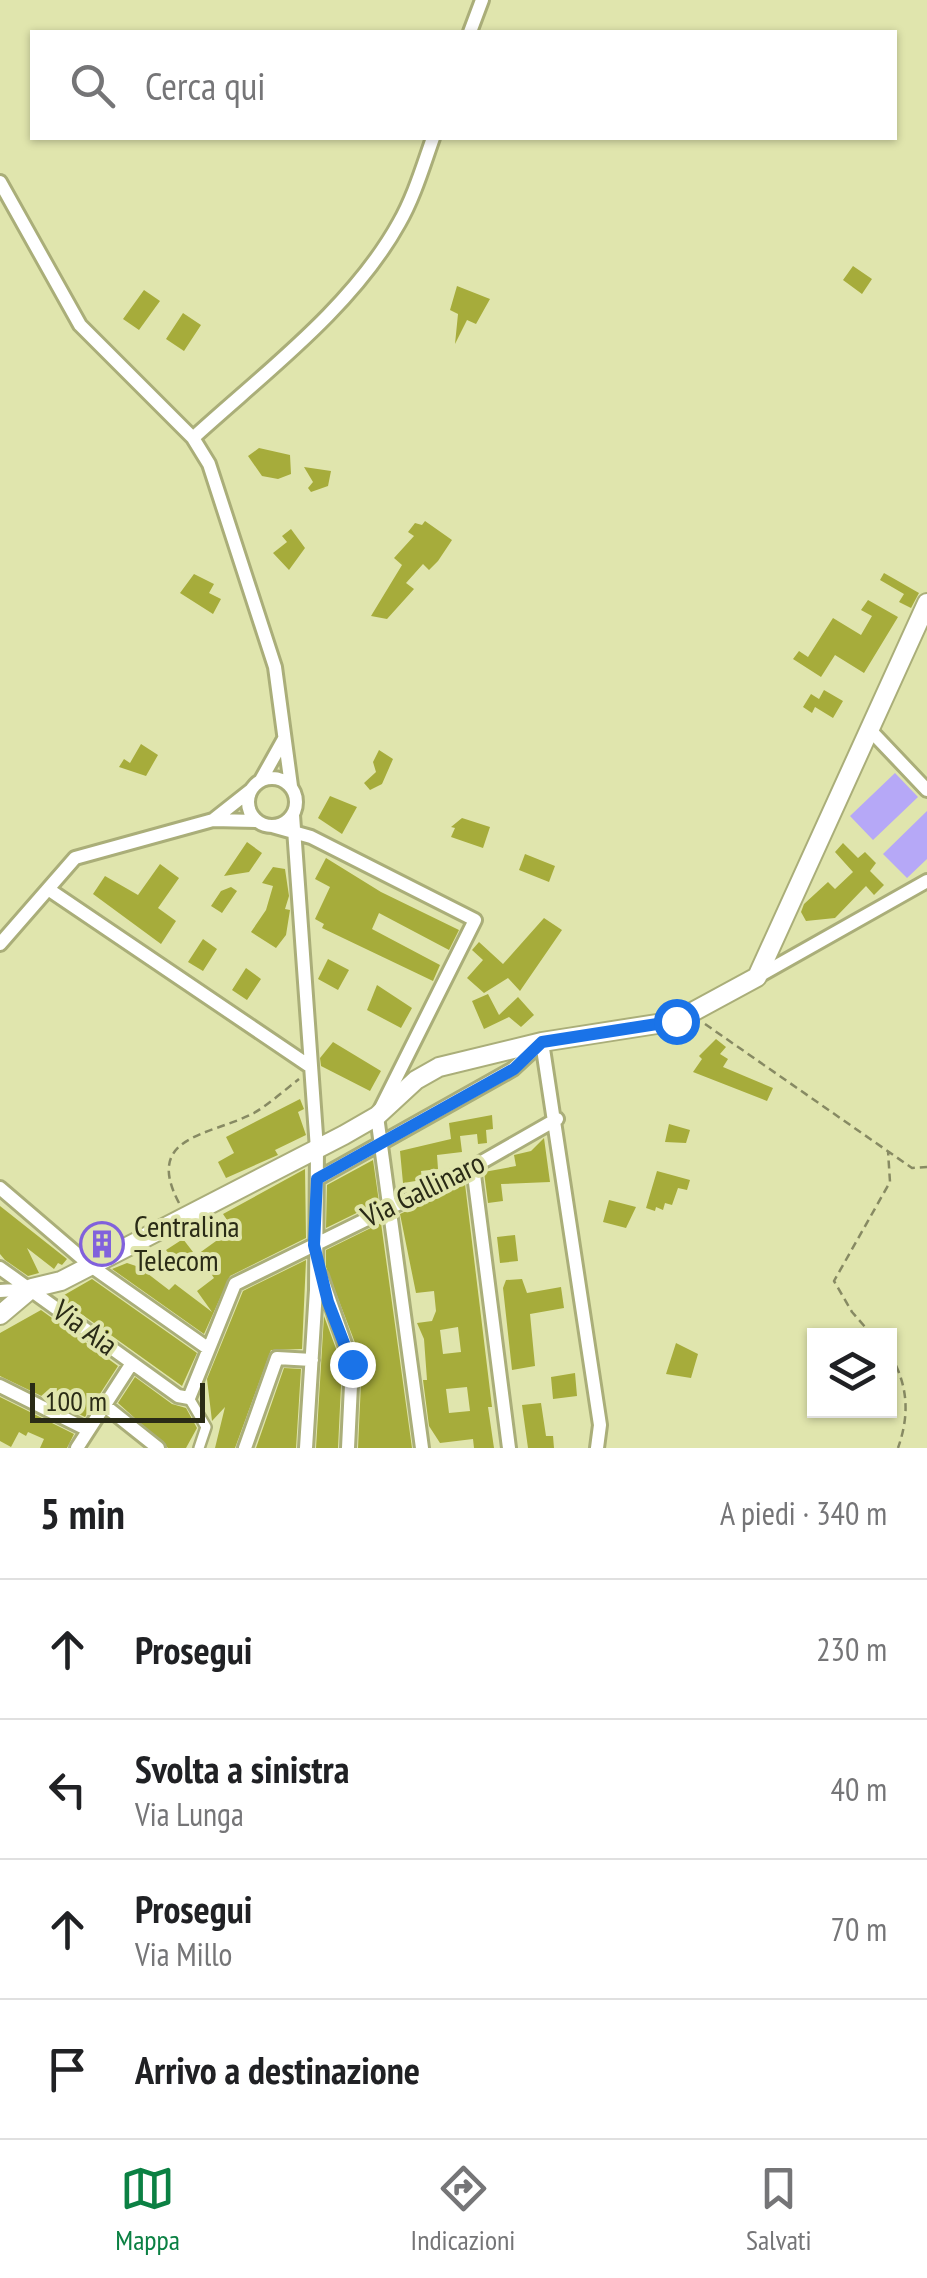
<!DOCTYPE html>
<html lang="it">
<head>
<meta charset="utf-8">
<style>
  :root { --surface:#fff; --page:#f6f6f6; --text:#202124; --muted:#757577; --line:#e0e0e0; --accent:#0b8043 }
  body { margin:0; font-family:"PT Sans Narrow",sans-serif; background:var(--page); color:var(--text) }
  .controls { position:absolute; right:30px; bottom:30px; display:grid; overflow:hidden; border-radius:0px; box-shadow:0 2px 8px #0004 }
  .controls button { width:90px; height:90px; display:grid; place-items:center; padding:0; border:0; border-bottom:2px solid var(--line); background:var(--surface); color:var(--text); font:50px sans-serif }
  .scale { position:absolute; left:30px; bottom:25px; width:175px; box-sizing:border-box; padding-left:10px; border:5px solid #2a2b16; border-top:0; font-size:28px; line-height:35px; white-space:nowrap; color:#2a2b16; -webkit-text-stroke:8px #e0e5ad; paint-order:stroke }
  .stop { position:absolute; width:30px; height:30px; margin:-22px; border:8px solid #1a73e8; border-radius:50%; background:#fff }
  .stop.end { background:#1a73e8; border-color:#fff; box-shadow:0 2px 10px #0008 }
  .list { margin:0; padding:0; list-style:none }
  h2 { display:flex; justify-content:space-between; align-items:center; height:130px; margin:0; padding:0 40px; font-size:42px }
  h2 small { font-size:32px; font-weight:400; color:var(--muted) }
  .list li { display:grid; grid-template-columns:65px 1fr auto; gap:30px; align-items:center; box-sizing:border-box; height:140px; padding:0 40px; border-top:2px solid var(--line) }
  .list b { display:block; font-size:38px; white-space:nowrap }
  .list p { margin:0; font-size:32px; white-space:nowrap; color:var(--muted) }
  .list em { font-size:32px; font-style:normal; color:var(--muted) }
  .icon { flex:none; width:55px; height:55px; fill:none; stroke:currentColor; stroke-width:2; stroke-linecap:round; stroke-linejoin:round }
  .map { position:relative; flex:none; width:927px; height:1448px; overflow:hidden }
  .search { position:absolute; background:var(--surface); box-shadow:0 2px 8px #0004; left:30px; right:30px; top:30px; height:110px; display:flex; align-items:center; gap:25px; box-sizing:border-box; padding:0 35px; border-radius:0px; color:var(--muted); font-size:38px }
  .sheet { height:690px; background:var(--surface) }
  nav { display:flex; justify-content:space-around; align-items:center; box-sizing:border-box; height:140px; border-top:2px solid var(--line); background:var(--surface); font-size:28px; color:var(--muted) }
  nav a { display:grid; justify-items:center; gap:5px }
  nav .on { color:var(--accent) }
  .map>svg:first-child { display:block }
  .green { fill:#b6a8f7 }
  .building { fill:#a6ac3b; fill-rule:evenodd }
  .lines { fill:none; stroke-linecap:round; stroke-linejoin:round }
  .pedestrian-casing { stroke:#aaae79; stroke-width:14 }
  .minor-casing { stroke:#aaae79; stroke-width:18 }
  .secondary-casing { stroke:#aaae79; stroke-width:22 }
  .path { stroke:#878a63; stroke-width:2.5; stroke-dasharray:8 5; stroke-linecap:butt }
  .pedestrian { stroke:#fff; stroke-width:9 }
  .minor { stroke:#fff; stroke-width:12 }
  .secondary { stroke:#fff; stroke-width:18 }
  .route { stroke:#1a73e8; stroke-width:12 }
  .labels { text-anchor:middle; stroke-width:8; stroke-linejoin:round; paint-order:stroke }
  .street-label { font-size:30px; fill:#2a2b16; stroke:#e0e5ad }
  .poi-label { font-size:30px; fill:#2a2b16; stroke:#e0e5ad; text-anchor:start }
</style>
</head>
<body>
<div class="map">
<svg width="927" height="1448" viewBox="0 0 927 1448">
  <rect width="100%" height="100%" fill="#e0e5ad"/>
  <path class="green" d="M895 773 918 797 873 840 850 816Z
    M927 811V859L907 878 883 854Z"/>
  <path class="building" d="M853 266 872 279 862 294 843 280Z
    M457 286 490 299 476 324 467 320 455 344 458 314 450 310Z
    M144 290 160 301 139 330 123 319Z
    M183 313 201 325 184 351 166 339Z
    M259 448 290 455 291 474 278 479 262 476 248 456Z
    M304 467 331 471 328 486 311 492 308 488 313 482Z
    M425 521 452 540 438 561 429 570 423 564 406 583 414 589 387 619 371 616 402 565 394 558 414 536 408 532 415 523 422 525Z
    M291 529 305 548 289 570 273 553 287 542 282 536Z
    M884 573 919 593 911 608 899 602 904 594 880 580Z
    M194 574 214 584 209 593 221 599 213 614 180 593Z
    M868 600 898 617 864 673 835 655 821 677 793 659 799 651 808 657 833 618 861 635 872 616 861 610Z
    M824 690 843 701 833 718 815 707 812 713 803 707 811 694 819 699Z
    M141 744 158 755 146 776 119 767 124 759 130 763Z
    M379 750 393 759 382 784 370 790 364 783 376 772 373 762Z
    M330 796 357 807 342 834 318 818Z
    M462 818 490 827 483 848 451 837 455 828 451 827Z
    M247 842 262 853 249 872 224 876Z
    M843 843 858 858 865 852 876 863 870 871 884 885 874 895 866 886 835 918 806 921 801 912 804 904 828 882 835 889 853 872 835 852Z
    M525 854 555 866 549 882 519 870Z
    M326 858 381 892 459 930 449 950 379 913 372 929 440 965 433 981 322 928 324 924 315 919 330 887 315 879Z
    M160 864 179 878 158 908 176 921 161 944 93 894 105 876 138 895Z
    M273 867 285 869 289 896 285 909 290 910 286 935 276 948 251 932 266 910 273 886 262 883Z
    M231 887 237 891 222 913 211 906 221 891Z
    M544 918 562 930 520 991 508 978 484 993 467 978 483 960 472 950 479 942 503 964Z
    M203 939 217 949 203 971 188 962Z
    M328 959 349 970 338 990 318 979Z
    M246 968 261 979 247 1000 232 990Z
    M377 985 412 1008 401 1028 367 1010Z
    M488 994 499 1015 518 997 534 1015 521 1027 509 1017 484 1029 472 1001Z
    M716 1039 726 1047 720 1054 728 1059 723 1067 773 1088 767 1101 693 1072 702 1059 699 1056Z
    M333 1042 381 1071 370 1091 321 1066 320 1058Z
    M300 1099 304 1109 298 1112 306 1135 275 1150 278 1155 226 1178 218 1162 234 1153 226 1137Z
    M492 1115 493 1129 486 1130 487 1143 478 1144 477 1134 460 1136 462 1152 437 1155 438 1169 421 1171 422 1180 403 1183 400 1151 451 1139 449 1123Z
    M669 1124 690 1130 686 1143 665 1142Z
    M544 1138 550 1182 501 1184 503 1201 488 1203 484 1172 516 1166 514 1155 531 1151Z
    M373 1160 379 1202 326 1228 327 1185Z
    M305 1169 306 1238 230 1276 204 1334 112 1269 127 1263 139 1267 169 1290 175 1284 212 1312 197 1291 214 1278 198 1254 223 1236 217 1225 227 1220 223 1214Z
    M657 1171 690 1180 687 1190 678 1188 672 1205 665 1203 663 1210 656 1207 655 1211 646 1208Z
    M465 1184 492 1407H488L494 1448H474L473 1439 440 1443 429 1426 423 1380H427L424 1339 417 1323 432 1321 436 1311 434 1291 416 1293 400 1214ZM458 1327 461 1352 443 1354 440 1330ZM467 1387 470 1411 449 1413 446 1389Z
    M609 1200 636 1207 626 1228 603 1222Z
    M0 1206 67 1259 62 1265 58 1263 54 1269 27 1248 39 1273 28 1276 5 1260 0 1254Z
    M381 1223 412 1448H358L362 1361 326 1267V1250Z
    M515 1235 518 1261 500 1263 497 1237Z
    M183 1239 193 1252 177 1264 166 1250Z
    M306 1260 302 1349 271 1350 235 1448H215L225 1407 212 1421 207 1379 243 1291Z
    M92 1279 197 1353 182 1386 59 1298Z
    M522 1279 527 1293 561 1287 564 1308 530 1314 535 1366 512 1370 503 1288 506 1280Z
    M41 1310 118 1366 85 1417 0 1376V1333Z
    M324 1316 342 1365 338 1448H316Z
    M676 1343 698 1354 691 1378 666 1374Z
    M284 1368 301 1369 296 1448H256Z
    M575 1373 577 1396 553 1399 551 1377Z
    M135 1377 172 1404 186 1408 197 1428 186 1448H168L118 1403Z
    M0 1397 74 1434 67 1448H40L44 1439 28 1432 26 1436 19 1432 11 1447 0 1441Z
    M541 1403 546 1436H553L554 1448H528L522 1405Z"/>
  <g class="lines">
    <g class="pedestrian-casing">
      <path id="pedestrian" d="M189 1398 206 1427 199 1448"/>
    </g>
    <g class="minor-casing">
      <path id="minor" d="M470 32 482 0
        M0 182 80 325 193 438 209 464 275 667 291 786
        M193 438C264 373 352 308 399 223 414 197 423 166 433 138
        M870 730 927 790
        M248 802a24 24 0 1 1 48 0a24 24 0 1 1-48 0Z
        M261 780 284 739
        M251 790 213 820 257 821
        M293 815 317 1149 316 1290 306 1448
        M272 826 311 837 475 920 377 1116 422 1448
        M48 889 308 1065
        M0 944 75 858 213 820
        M757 977 927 881
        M542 1042 600 1425 597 1448
        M473 1167 509 1448
        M317 1179 513 1069 540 1044
        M0 1188 91 1266 206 1347
        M0 1268 178 1396 189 1398 235 1284 473 1167 557 1119
        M321 1276 352 1364 348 1448
        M0 1291 29 1289
        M0 1386 88 1430
        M104 1405 158 1448
        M77 1448 132 1363
        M245 1448 277 1358 312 1360"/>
    </g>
    <g class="secondary-casing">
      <path id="secondary" d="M0 1315 32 1288 61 1281 344 1135 377 1116 416 1080 439 1067 542 1042 676 1021 757 977 927 603"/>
    </g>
    <path class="path" d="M705 1024 912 1168 927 1167
      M179 1203C143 1135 210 1136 254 1113 269 1104 285 1090 299 1079
      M873 1336 852 1312 834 1281 890 1182 888 1151
      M890 1354C908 1385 910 1414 898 1448"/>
    <use href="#pedestrian" class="pedestrian"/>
    <use href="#minor" class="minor"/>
    <use href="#secondary" class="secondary"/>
  </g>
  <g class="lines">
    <path class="route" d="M352 1364 328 1302 314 1245 317 1179 514 1069 542 1042 676 1021"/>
  </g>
  <defs>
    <g id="building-ring" transform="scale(2.25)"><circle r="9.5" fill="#e0e5ad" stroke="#8161dc" stroke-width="1.5"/><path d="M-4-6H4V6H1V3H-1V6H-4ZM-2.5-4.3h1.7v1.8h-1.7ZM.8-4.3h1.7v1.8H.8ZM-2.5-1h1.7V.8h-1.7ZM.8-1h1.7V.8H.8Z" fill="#8161dc"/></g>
  </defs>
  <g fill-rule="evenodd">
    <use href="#building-ring" x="102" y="1244"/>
  </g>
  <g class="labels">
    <g class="street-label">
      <text transform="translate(423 1190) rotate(-26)" y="10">Via Gallinaro</text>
      <text transform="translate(85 1328) rotate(36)" y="10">Via Aia</text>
    </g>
    <g class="poi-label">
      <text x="134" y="1237">Centralina<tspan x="134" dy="34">Telecom</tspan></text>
    </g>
  </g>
</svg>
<div class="controls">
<button><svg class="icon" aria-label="layers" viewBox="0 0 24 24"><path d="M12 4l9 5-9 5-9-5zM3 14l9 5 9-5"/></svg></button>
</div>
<div class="scale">100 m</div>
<div class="stop" style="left:676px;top:1021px"></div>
<div class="stop end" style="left:352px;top:1364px"></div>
<div class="search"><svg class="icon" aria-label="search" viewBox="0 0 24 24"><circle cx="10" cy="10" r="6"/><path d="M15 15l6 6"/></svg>Cerca qui</div>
</div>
<section class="sheet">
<h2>5 min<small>A piedi · 340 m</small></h2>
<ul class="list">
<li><svg class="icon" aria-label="ahead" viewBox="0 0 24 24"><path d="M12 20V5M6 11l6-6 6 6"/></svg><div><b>Prosegui</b></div><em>230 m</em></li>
<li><svg class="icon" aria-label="left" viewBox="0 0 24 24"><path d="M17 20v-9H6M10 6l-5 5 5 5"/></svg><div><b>Svolta a sinistra</b><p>Via Lunga</p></div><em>40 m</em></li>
<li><svg class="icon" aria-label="ahead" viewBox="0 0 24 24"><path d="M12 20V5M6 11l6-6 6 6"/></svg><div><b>Prosegui</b><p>Via Millo</p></div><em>70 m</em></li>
<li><svg class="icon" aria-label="arrive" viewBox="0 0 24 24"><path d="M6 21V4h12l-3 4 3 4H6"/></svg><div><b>Arrivo a destinazione</b></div></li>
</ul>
</section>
<nav>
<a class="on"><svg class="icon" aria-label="map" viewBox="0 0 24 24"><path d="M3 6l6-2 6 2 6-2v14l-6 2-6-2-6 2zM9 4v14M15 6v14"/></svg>Mappa</a>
<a><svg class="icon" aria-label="directions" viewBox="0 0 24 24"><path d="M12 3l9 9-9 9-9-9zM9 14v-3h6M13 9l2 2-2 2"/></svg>Indicazioni</a>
<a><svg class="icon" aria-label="saved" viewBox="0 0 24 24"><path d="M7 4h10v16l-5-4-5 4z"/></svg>Salvati</a>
</nav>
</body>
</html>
